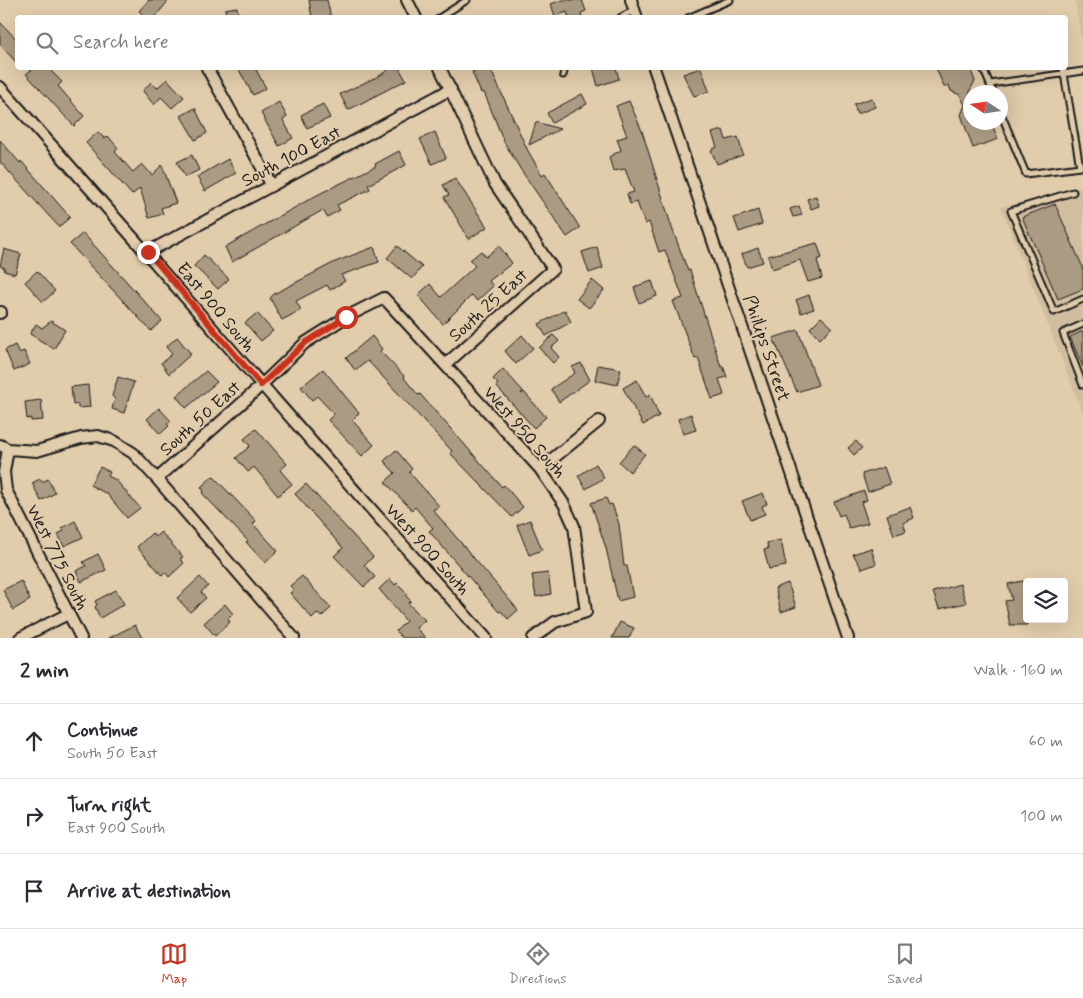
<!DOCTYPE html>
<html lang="en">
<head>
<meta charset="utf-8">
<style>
  :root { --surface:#fff; --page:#f2f2f3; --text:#2b2b33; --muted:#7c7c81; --line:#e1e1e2; --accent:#c8321e }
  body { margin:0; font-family:Mynerve,sans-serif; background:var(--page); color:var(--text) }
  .controls { position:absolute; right:15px; bottom:15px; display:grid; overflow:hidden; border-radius:5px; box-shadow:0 5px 20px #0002 }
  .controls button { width:45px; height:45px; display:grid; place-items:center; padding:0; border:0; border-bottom:1px solid var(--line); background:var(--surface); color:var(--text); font:25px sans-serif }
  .compass { position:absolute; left:963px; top:85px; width:45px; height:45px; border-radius:50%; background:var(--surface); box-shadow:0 5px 20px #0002; rotate:282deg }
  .stop { position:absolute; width:15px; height:15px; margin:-11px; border:4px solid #c8321e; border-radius:50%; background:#fff }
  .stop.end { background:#c8321e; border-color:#fff; box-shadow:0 1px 5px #0008 }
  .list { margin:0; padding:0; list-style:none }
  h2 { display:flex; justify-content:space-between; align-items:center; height:65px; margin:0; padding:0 20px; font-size:21px }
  h2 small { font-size:16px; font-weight:400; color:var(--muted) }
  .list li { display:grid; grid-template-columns:32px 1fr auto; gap:15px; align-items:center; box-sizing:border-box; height:75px; padding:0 20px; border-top:1px solid var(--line) }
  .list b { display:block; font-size:19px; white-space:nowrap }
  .list p { margin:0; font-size:16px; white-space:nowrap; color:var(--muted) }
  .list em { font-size:16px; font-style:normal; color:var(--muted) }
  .icon { flex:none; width:28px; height:28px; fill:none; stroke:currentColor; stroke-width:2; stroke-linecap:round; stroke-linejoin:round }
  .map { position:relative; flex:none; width:1083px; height:638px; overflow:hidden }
  .search { position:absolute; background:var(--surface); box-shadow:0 5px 20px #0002; left:15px; right:15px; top:15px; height:55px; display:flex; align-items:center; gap:12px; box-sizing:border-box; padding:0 18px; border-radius:5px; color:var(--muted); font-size:19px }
  .sheet { height:290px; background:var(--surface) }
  nav { display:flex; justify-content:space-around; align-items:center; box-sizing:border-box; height:70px; border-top:1px solid var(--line); background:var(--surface); font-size:14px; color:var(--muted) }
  nav a { display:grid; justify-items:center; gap:2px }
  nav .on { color:var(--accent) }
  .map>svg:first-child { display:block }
  .built { fill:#d1bd9f }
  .building { fill:#ab9b83; stroke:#1c1c1c }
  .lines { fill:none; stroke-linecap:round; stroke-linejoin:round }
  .lane-casing { stroke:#1c1c1c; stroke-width:9 }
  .street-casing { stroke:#1c1c1c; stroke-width:14 }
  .lane { stroke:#e1ccab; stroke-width:5 }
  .street { stroke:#e1ccab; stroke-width:10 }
  .route { stroke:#c8321e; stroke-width:6 }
  .labels { text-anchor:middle; stroke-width:4; stroke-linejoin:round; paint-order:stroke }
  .street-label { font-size:18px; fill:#1c1c1c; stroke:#e1ccab }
</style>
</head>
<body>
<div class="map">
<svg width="1083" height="638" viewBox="0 0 1083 638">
  <rect width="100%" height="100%" fill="#e1ccab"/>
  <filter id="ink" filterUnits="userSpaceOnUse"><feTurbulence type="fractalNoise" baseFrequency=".02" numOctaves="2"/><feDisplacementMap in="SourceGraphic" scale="10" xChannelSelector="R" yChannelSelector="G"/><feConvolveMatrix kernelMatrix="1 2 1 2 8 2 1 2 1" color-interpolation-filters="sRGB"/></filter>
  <g filter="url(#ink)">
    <path class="built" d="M1075 0H1083V50Z
      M1083 188V413L1001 207Z"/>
    <path class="building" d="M149 0H169L154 18H147L139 11Z
      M309 0H327L331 18H312Z
      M562 0H582L586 11 581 13 582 18H569L567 12 555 16 551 4Z
      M237 7 239 18H227L225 9Z
      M0 22 18 41V64L0 45Z
      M34 68H48L62 82 58 86 84 116 74 126 26 74Z
      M238 68H255L266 88 253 95Z
      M387 68H399L406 80 348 110 340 94 379 76 388 70Z
      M484 68H490L528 151 542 175 545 173 580 228 567 237 521 170 504 142 484 92 481 93 472 72Z
      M593 68H616L619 79 598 86Z
      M701 68 709 91 694 96 683 74Z
      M936 68H970L975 81 970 90V122H991L998 139 973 148 961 115 965 105 960 95 951 91 949 85 944 87Z
      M167 79 184 97 172 108 161 97 154 105 143 91 151 82 157 88Z
      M582 94 587 104 552 123 547 113Z
      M872 98 875 107 857 114 854 104Z
      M629 101 642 131 672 228 688 271 690 270 721 367 723 366 727 377 719 379 724 395 712 399 698 358 695 359 673 301 683 298 665 250 659 252 649 222 645 224 637 202 630 204 627 194 634 192 625 169 613 171 609 157 621 150 617 139 627 136 616 106Z
      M279 102 287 117 283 120 293 138 279 146 261 113Z
      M323 104 330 118 307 128 301 115Z
      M195 108 207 133 195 140 181 116Z
      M536 122 560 129 529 145Z
      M723 130 726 140 738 137 743 155 717 164 711 150 717 147 712 133Z
      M98 132 105 139 108 136 118 148 115 152 133 172 142 164 152 175 162 165 176 203 161 208 163 214 149 218 140 188 132 195 86 143Z
      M435 132 446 158 432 164 420 139Z
      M0 140 20 163 21 161 70 217 59 227 0 162Z
      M399 151 406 165 368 185 370 189 337 205 340 210 327 217 323 210 232 262 225 247 317 195 376 166 375 164Z
      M192 155 199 170 185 177 177 162Z
      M228 159 236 173 205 191 197 177Z
      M455 178 487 227 469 239 444 197 449 195 443 185Z
      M816 196 819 206 811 209 807 199Z
      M1055 204 1083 268V289L1058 299 1022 217Z
      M799 206 802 215 793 217 790 209Z
      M758 210 762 224 739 232 734 218Z
      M83 233 162 321 151 331 70 244Z
      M817 243 822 258 817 260 822 278 808 282 800 260 772 269 768 256Z
      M397 246 422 267 412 279 387 258Z
      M499 246 512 263 489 281 493 286 477 301 472 295 443 324 418 295 430 284 441 297 475 266 470 260 481 251 486 257Z
      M374 247 379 262 341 275 345 281 330 290 327 285 296 301 301 310 282 320 270 298 274 294 335 262Z
      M597 247 603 268 589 273 582 252Z
      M758 248 763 262 747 267 742 254Z
      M4 249 21 254 15 274 4 271 5 268 0 266Z
      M204 255 229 279 218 289 194 266Z
      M37 271 55 291 43 302 25 282Z
      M592 280 604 290 589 308 577 299Z
      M652 281 657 296 639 303 634 287Z
      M809 295 814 309 801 313 796 300Z
      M565 310 571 322 546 336 539 324Z
      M257 313 273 331 261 341 245 323Z
      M821 317 832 327 820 339 810 328Z
      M51 321 65 330 54 349 30 334 36 324 42 328Z
      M798 330 818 385 797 392 773 338Z
      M1083 331V367L1070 337Z
      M522 335 533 348 516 364 505 351Z
      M553 335 559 341 551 348 559 357 553 363 539 348Z
      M372 336 382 349 380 351 405 377 404 378 418 395 420 394 502 487 504 485 523 507 512 517 450 453 452 451 368 361 355 370 346 358Z
      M177 337 191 354 169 374 161 363 172 354 166 347Z
      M15 345 19 353 24 351 30 364 14 371 5 350Z
      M581 363 590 380 559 402 551 389 575 373 572 367Z
      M598 365 621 369 617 385 595 380Z
      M323 369 359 413 352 420 374 445 362 456 328 420 334 414 317 396 312 400 301 387Z
      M503 369 523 391 521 394 524 392 546 417 534 428 496 386 498 384 493 379Z
      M206 371 217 382 186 408 176 396Z
      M118 377 134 382 124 413 112 409 115 399 112 396Z
      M637 380 646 397 650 394 659 416 643 425 623 388Z
      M88 385 90 407 78 408V404L73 405 71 387Z
      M41 400 43 420 31 421V418L27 419 25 402Z
      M159 408 171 421 167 424 169 426 160 434 147 419Z
      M691 414 696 430 683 434 678 419Z
      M256 429 287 464 280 470 292 484 278 496 254 467 248 472 236 458 250 446 244 439Z
      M856 441 862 448 854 455 848 448Z
      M634 445 645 454 630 472 619 462Z
      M396 450 412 469 409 472 439 506 433 510 518 610 508 619 501 611 499 612 429 531 433 528 415 507 412 510 385 482 395 473 384 461Z
      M596 464 604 478 586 489 578 476Z
      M100 467 110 472 108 476 116 480 140 508 127 518 107 494 90 485Z
      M884 467 890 484 868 492 862 474Z
      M213 476 256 521 253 524 278 551 265 563 246 542 248 541 202 493 204 491 201 487Z
      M40 479 42 482 48 479 55 493 41 501 32 483Z
      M306 484 373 557 364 565 375 577 364 587 334 556 343 548 295 494Z
      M864 491 867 500 861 502 868 523 849 528 844 514 839 516 834 502Z
      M763 493 767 504 762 506 765 514 750 520 742 501Z
      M606 498 609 505 612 504 619 524 624 566H627L633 597 618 601 606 548 591 503Z
      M910 507 914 518 903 523 906 531 894 535 887 515Z
      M530 520 542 550 529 555 517 525Z
      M75 521 83 537 64 546 58 534 64 531 62 528Z
      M161 532 183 557 180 559 184 563 169 577 165 572 162 575 137 547 152 533 155 537Z
      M781 540 786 566 769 569 764 550 768 549 767 543Z
      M871 548 876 564 862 569 853 554Z
      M98 554 106 570 81 582 76 571 86 566 83 562Z
      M548 573 551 594 536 597 532 575Z
      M302 576 331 608 321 617 317 613 312 618 290 593 294 590 290 586Z
      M200 577 208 586 201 592 206 598 190 612 177 598Z
      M390 579 395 585 397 583 408 594 406 596 411 601 408 603 425 620 416 628 426 638H402L396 631 406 621 379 589Z
      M21 581 30 600 13 610 3 590Z
      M1023 581 1027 595V607H1024L1027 625H1010L1005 601 1012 600 1008 584Z
      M788 583 796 607 781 612 775 588Z
      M960 584 966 603 939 609 933 592Z
      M116 590 124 604 100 618 95 607 97 605 95 601Z
      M225 604 233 614 228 619 230 622 215 636 204 623Z
      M620 622 634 628 629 638H612Z
      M135 625 142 638H109Z"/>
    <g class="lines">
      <g class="lane-casing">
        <path id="lane" d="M439 18 467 0
          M620 18 634 10
          M688 18 730 0
          M983 68 993 92
          M563 75 565 68
          M990 84 1083 71
          M1000 111 1026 174 1080 167 1063 68
          M1073 192 1011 211 1054 312 1083 299
          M1083 324 1063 333 1083 385"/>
      </g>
      <g class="street-casing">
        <path id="street" d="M407 0 416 18
          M631 0 637 18
          M207 68 271 184
          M440 68 495 184 553 269 445 365
          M654 68 848 638
          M0 87C163 270 322 456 486 638
          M148 252 451 89
          M0 313 1 312
          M0 445 8 449 37 451 81 438 98 436 114 441 133 453 157 479 294 638
          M8 449 4 472 6 490 81 638
          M540 469 599 421
          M157 479 252 394 305 343 346 317 384 298 540 469 564 504 574 526 586 612 555 622 533 638
          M20 638 68 614"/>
      </g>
      <use href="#lane" class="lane"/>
      <use href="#street" class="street"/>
    </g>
  </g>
  <g class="lines" filter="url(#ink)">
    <path class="route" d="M148 252 261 385 305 343 346 317"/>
  </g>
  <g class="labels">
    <g class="street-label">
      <text transform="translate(291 156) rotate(-28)" y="6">South 100 East</text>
      <text transform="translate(488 305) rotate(-42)" y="6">South 25 East</text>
      <text transform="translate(216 307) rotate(50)" y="6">East 900 South</text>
      <text transform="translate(767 348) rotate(71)" y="6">Phillips Street</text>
      <text transform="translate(200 418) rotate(-42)" y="6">South 50 East</text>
      <text transform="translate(525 432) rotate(49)" y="6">West 950 South</text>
      <text transform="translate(428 549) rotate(48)" y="6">West 900 South</text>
      <text transform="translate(58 557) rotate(63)" y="6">West 775 South</text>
    </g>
  </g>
</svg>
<div class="controls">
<button><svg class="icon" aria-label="layers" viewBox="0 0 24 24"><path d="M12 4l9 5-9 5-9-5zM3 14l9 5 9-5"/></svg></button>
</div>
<svg class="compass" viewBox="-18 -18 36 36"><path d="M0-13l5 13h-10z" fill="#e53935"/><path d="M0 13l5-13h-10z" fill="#7c7c81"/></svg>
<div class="stop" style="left:346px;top:317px"></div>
<div class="stop end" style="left:148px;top:252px"></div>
<div class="search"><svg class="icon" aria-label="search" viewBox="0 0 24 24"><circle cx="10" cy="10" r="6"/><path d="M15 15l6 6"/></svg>Search here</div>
</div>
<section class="sheet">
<h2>2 min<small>Walk · 160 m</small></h2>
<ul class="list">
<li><svg class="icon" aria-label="ahead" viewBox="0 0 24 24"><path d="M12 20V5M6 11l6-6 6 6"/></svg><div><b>Continue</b><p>South 50 East</p></div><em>60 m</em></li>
<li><svg class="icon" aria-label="right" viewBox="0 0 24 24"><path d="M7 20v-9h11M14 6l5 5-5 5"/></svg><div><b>Turn right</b><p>East 900 South</p></div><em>100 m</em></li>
<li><svg class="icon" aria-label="arrive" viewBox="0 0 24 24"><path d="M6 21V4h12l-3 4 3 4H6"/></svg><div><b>Arrive at destination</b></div></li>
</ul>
</section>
<nav>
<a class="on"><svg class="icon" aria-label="map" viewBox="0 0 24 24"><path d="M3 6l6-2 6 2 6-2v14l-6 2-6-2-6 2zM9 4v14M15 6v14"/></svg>Map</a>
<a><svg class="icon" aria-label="directions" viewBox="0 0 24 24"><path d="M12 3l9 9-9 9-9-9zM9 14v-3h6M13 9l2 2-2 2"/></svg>Directions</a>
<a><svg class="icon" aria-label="saved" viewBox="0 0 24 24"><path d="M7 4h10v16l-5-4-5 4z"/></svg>Saved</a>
</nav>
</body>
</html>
